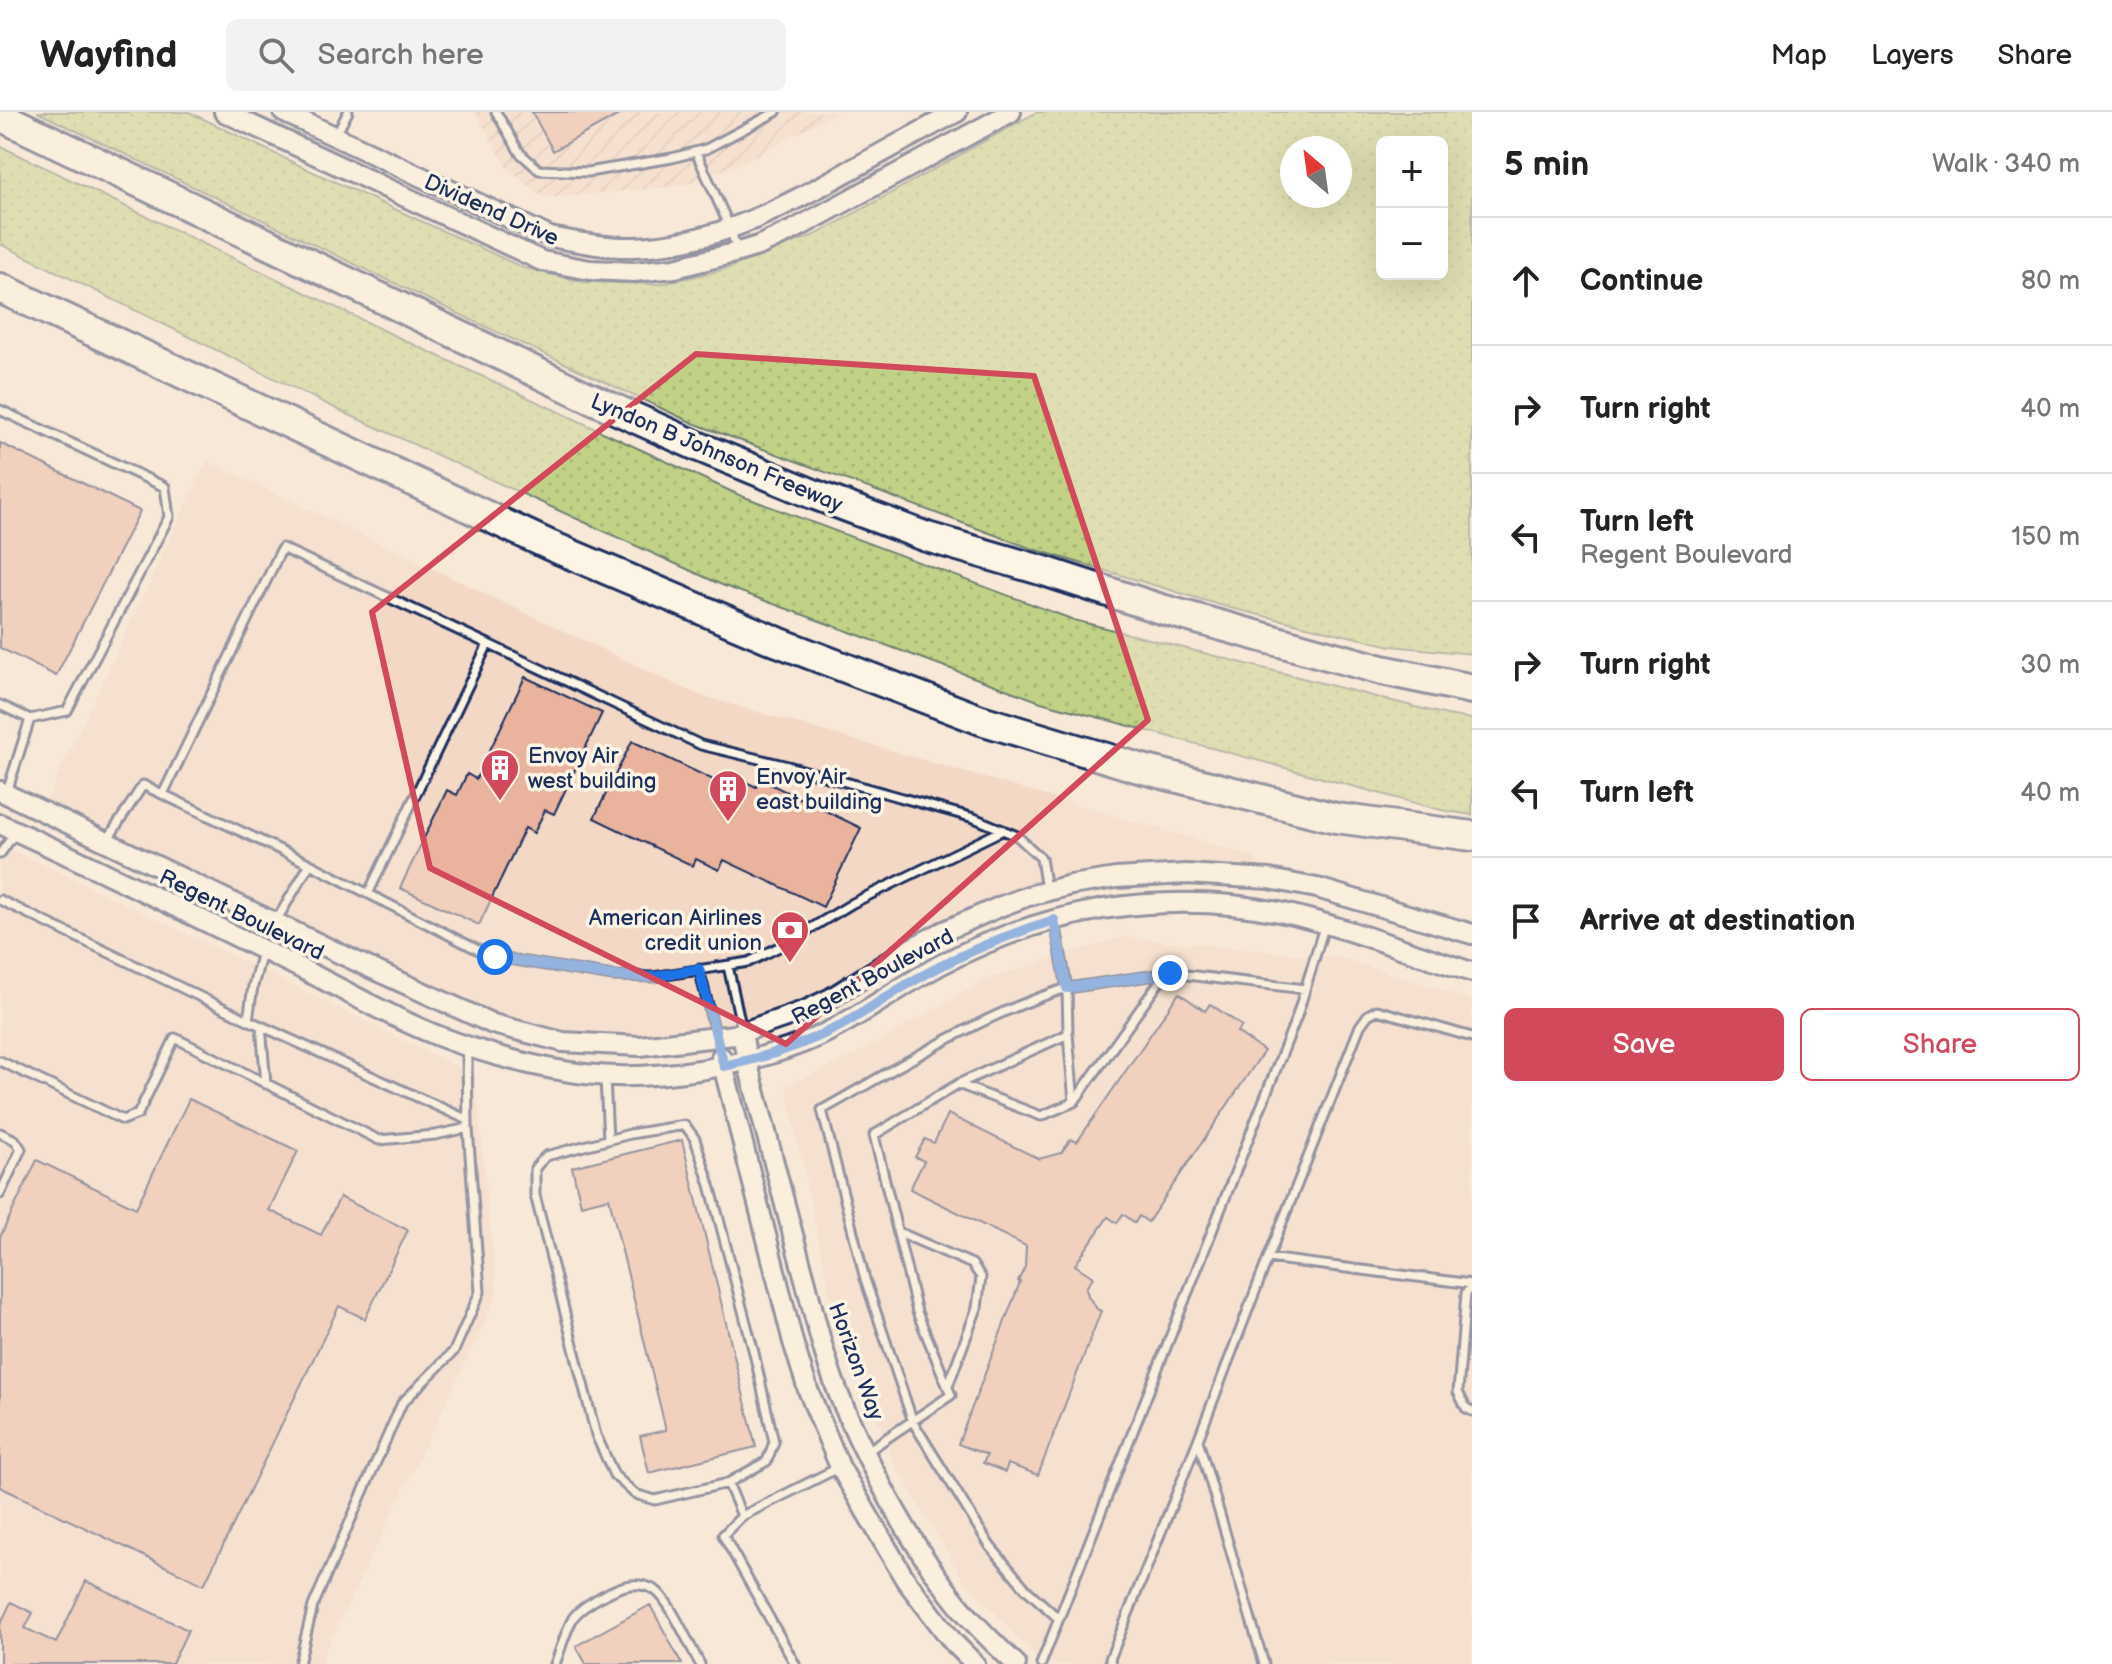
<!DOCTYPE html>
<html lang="en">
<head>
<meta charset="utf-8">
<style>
  :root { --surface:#fff; --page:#f2f2f2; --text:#222; --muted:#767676; --line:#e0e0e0; --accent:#d1495b }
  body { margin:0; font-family:"Balsamiq Sans",sans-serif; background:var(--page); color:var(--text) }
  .controls { position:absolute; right:24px; top:24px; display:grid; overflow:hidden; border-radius:12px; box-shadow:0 8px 32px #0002 }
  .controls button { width:72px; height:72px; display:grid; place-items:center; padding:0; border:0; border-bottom:2px solid var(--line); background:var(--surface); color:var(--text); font:40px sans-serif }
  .compass { position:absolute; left:1280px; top:24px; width:72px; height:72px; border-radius:50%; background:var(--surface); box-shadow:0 8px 32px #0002; rotate:331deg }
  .stop { position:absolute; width:24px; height:24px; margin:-18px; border:6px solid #1a73e8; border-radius:50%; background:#fff }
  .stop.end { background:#1a73e8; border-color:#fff; box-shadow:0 2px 8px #0008 }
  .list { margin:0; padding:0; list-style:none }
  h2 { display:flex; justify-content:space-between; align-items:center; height:104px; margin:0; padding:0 32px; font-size:34px }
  h2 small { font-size:26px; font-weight:400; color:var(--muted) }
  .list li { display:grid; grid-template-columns:52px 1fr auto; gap:24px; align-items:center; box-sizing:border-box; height:128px; padding:0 32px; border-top:2px solid var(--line) }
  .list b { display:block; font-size:30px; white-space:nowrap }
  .list p { margin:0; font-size:26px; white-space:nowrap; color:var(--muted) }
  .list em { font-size:26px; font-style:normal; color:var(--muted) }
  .actions { display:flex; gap:16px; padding:24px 32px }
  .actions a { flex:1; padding:18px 0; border:2px solid var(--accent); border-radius:12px; text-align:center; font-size:28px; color:var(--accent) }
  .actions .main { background:var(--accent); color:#fff }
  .icon { flex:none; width:44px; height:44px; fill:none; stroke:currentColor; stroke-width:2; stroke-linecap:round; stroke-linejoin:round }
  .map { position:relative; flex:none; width:1472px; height:1552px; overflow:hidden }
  header { display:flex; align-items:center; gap:48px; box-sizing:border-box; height:112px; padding:0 40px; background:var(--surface); border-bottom:2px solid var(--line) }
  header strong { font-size:38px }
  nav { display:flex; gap:44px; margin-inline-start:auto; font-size:28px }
  .search { width:560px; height:72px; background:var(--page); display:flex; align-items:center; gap:20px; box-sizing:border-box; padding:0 28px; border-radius:12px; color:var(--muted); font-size:30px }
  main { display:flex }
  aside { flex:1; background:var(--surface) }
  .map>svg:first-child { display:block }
  .built { fill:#f4d8c6 }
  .industrial { fill:url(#industrial-furrows) }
  .grass { fill:url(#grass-dots); stroke:#6e8072; stroke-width:2; fill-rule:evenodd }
  .building { fill:#e9b39d; stroke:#1b2f5e; stroke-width:2 }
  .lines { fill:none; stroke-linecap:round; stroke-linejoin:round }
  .service-casing { stroke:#1b2f5e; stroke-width:13 }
  .tertiary-casing { stroke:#1b2f5e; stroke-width:24 }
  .motorway-casing { stroke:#1b2f5e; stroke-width:34 }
  .service { stroke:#fcf5e5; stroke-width:7 }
  .tertiary { stroke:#fcf5e5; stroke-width:18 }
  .motorway { stroke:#fcf5e5; stroke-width:28 }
  .route { stroke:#1a73e8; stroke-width:10 }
  .marked { fill:none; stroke:#d1495b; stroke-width:6; stroke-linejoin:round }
  .labels { text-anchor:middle; stroke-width:7; stroke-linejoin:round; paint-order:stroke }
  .street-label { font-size:22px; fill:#1b2f5e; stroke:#fcf5e5 }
  .poi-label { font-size:22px; fill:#1b2f5e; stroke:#fcf5e5; text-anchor:start }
</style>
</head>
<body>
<header>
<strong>Wayfind</strong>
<div class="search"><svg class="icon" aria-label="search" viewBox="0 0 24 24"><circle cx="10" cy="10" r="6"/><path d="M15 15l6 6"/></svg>Search here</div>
<nav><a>Map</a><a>Layers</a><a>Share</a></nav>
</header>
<main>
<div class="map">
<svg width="1472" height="1552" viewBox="0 0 1472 1552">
  <defs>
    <pattern id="industrial-furrows" width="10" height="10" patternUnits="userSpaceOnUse" patternTransform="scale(2)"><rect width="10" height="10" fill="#f4d8c6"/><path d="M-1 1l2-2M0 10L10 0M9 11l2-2" fill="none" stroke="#d1baac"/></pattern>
    <pattern id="grass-dots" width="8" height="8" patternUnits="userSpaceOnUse" patternTransform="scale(2)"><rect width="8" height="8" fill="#c1d286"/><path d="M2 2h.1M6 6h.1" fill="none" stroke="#a5b576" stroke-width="1.8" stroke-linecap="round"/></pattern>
  </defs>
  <rect width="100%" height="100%" fill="#f8e8d7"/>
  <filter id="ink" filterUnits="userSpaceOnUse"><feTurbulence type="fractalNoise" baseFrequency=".0125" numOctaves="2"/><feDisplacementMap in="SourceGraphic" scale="16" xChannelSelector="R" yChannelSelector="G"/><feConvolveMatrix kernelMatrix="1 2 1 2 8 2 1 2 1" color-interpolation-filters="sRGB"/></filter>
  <g filter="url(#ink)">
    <path class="built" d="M207 349 696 582 1253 744 1269 767 1218 763 1028 784 831 886 716 927 539 925 41 700Z
      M0 732 276 865 475 964 497 1184 319 1552H0Z
      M1123 825 1345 847 1472 888V1552H1043L964 1468 897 1356 833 1196 786 974 849 946 988 867Z"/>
    <path class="industrial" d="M475 0H836L748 48 681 74 544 86 507 56Z"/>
    <path class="grass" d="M37 0H189L309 58 524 156 583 170 660 172 723 158 817 122 1037 0H1472V542L1391 534 1230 496 1030 436 693 311 482 213ZM1382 30H1442V162H1382ZM1292 36H1340V84H1292Z
      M0 34 410 231 739 383 1074 508 1447 603 1472 607V703L1441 698 1041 590 722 473 343 300 0 132Z"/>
    <path class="building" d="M532 0H624L553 39Z
      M0 331 140 399 56 564 0 536Z
      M525 565 602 601 554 702 545 698 534 721 525 716 479 813 400 776 447 678 457 683 467 662 476 667Z
      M632 629 730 676 736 665 756 675 760 667 861 716 823 795 724 748 719 758 696 747 693 754 594 706Z
      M1179 881 1205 899 1210 892 1242 914 1237 920 1264 939 1148 1110 1139 1104 1135 1111 1123 1102 1117 1111 1108 1105 1075 1153 1093 1165 1086 1176 1088 1184 1097 1197 1101 1199 1038 1363 1008 1352 1005 1360 983 1351 987 1343 958 1332 1020 1170 1018 1169 1025 1155 1026 1134 910 1077 924 1049 915 1045 925 1027 934 1031 948 1002 1039 1047 1061 1041 1071 1027 1077 1030Z
      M189 987 298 1039 269 1098 321 1123 340 1085 408 1118 365 1207 339 1194 204 1473 0 1375V1125L37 1048 136 1096Z
      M682 1028 756 1335 649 1361 640 1324 666 1318 609 1086 581 1093 572 1055Z
      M86 1469 188 1518 172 1552H0V1513L11 1490 33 1501 25 1516 56 1531Z
      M650 1493 682 1552H586L576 1534Z"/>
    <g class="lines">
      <g class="service-casing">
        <path id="service" d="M496 0 520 41 539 58 588 60 672 46 706 37 776 0
          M336 23 348 0
          M696 40 730 116 737 138
          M0 298 165 375 169 405 67 599 30 607 0 593
          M488 532 701 633 788 654 974 706 1017 724 1041 746 1046 778
          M7 680 30 607
          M163 682 282 436 488 532 368 782
          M108 727 143 673 310 752
          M0 742 15 721
          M0 788 248 908
          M276 809 310 752 490 844 613 864 653 865 749 850 783 833 853 791 1003 718
          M1055 810 1067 876C980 903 901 954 822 998L865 1167 913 1310 990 1434 1026 1477 1059 1507
          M262 840 253 874 248 908 468 1008
          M728 854 742 918
          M699 857 716 925
          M261 914 266 972
          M1068 922 958 972 1041 1004 1074 990 1068 922 1067 876 1170 861 1305 877
          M0 949 123 1008 138 1002 175 926 379 1028 435 1023 468 1016 467 937
          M605 966 608 1028
          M1074 990 1165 862
          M0 1021 15 1028 21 1037 0 1082
          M898 1120 972 1152 981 1165 977 1196 948 1274
          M1268 1146 1360 914 1368 903 1377 898 1472 925
          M1472 1175 1466 1181 1458 1280 1466 1296 1472 1299
          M866 1340 951 1283 917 1200 874 1023 958 972
          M728 1371 655 1388 635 1382 614 1363 596 1323 535 1083V1056L546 1044 630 1022 685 1013 695 1027 710 1073 754 1241 774 1330 767 1349 728 1371 742 1404
          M299 1552 313 1494 402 1291 454 1239 480 1180 468 1016
          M555 1552C561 1537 565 1520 573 1506 581 1494 617 1474 631 1473 639 1472 649 1474 655 1478 670 1488 690 1535 700 1552
          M795 1552 723 1423 742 1404 838 1356
          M1041 1552 1297 904 1324 815
          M1111 1552 1110 1547 1198 1328
          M1264 1552 1198 1328 1268 1146 1472 1172"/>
      </g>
      <g class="tertiary-casing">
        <path id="tertiary" d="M224 0 542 149 590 158 634 160 675 156 738 140 758 134 795 117 1011 0
          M283 0 550 125C577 130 606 136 634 135 714 132 777 99 845 61 882 41 919 20 957 0
          M0 679 370 856 493 912 563 930 640 934 734 923 806 898 831 886 904 840 942 820 999 795 1028 784 1071 773 1116 766 1186 762 1269 767 1317 776 1472 822
          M0 712C103 758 204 809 306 859 350 881 394 907 441 925 483 941 540 957 585 962 657 970 751 954 817 925 853 909 885 885 919 865 974 832 1039 808 1103 797 1162 788 1226 789 1284 801 1346 815 1411 841 1472 860
          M742 920 747 949C767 1022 785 1095 805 1167 816 1210 826 1254 844 1295 872 1359 907 1425 949 1481 968 1506 992 1530 1016 1552
          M721 945 793 1230 808 1278 827 1324 840 1355 905 1467 953 1530 975 1552"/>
      </g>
      <g class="motorway-casing">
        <path id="motorway" d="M0 4 584 283 697 334 813 382 927 425 1044 459 1161 497 1382 558 1472 577
          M0 176 549 433 778 530 981 608 1139 656 1336 706 1472 724"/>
      </g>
      <use href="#service" class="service"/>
      <use href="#tertiary" class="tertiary"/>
      <use href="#motorway" class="motorway"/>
    </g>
  </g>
  <g class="lines" filter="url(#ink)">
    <path class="route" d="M495 845 613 864 653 865 699 857 724 954C763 946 805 932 840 914 869 898 895 878 924 863 965 840 1009 822 1054 808L1067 876 1170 861"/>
  </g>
  <path d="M0 0H1472V1552H0ZM696 242 1034 264 1148 608 786 932 430 756 372 500Z" fill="#f8e8d7" fill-opacity=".55" fill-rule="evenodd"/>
  <path class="marked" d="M696 242 1034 264 1148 608 786 932 430 756 372 500Z"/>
  <defs>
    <g id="building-pin" transform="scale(2)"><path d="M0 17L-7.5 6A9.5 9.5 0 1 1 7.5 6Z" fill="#d1495b" stroke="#fcf5e5"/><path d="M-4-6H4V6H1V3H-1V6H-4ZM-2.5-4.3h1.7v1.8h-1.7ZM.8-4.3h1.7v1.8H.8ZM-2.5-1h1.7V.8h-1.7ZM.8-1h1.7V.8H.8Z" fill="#fff"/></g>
    <g id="bank-pin" transform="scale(2)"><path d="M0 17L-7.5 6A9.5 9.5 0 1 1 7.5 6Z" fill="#d1495b" stroke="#fcf5e5"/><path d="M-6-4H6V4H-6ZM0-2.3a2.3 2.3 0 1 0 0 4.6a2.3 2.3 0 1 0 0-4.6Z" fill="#fff"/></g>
  </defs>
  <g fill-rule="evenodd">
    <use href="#building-pin" x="500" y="656"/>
    <use href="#building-pin" x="728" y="677"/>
    <use href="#bank-pin" x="790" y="818"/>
  </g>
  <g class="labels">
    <g class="street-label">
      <text transform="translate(492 97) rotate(24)" y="8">Dividend Drive</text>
      <text transform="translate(717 340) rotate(23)" y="8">Lyndon B Johnson Freeway</text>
      <text transform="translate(242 802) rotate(26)" y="8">Regent Boulevard</text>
      <text transform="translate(872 864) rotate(-28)" y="8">Regent Boulevard</text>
      <text transform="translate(857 1249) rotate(70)" y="8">Horizon Way</text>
    </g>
    <g class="poi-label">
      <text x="528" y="651">Envoy Air<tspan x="528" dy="25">west building</tspan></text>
      <text x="756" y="672">Envoy Air<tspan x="756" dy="25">east building</tspan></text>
      <text x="762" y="813" text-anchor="end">American Airlines<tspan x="762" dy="25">credit union</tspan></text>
    </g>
  </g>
</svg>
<div class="controls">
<button>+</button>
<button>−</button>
</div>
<svg class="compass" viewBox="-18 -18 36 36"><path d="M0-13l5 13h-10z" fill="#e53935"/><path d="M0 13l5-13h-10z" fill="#767676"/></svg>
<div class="stop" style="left:495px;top:845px"></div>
<div class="stop end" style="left:1170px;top:861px"></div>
</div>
<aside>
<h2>5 min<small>Walk · 340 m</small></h2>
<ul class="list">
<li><svg class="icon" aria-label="ahead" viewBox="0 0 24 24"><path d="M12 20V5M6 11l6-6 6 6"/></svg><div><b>Continue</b></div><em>80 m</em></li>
<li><svg class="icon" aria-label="right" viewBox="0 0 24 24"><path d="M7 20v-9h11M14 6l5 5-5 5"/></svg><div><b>Turn right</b></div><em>40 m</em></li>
<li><svg class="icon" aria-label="left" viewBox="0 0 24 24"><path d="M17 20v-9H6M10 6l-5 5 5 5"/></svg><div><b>Turn left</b><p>Regent Boulevard</p></div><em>150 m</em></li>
<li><svg class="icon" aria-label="right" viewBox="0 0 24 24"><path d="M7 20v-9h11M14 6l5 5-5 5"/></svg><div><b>Turn right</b></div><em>30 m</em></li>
<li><svg class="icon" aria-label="left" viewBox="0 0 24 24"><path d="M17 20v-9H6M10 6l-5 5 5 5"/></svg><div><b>Turn left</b></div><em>40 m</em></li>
<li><svg class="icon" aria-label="arrive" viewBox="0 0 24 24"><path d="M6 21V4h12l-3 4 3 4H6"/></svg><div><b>Arrive at destination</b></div></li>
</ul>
<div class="actions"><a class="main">Save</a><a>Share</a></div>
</aside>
</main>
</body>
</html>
